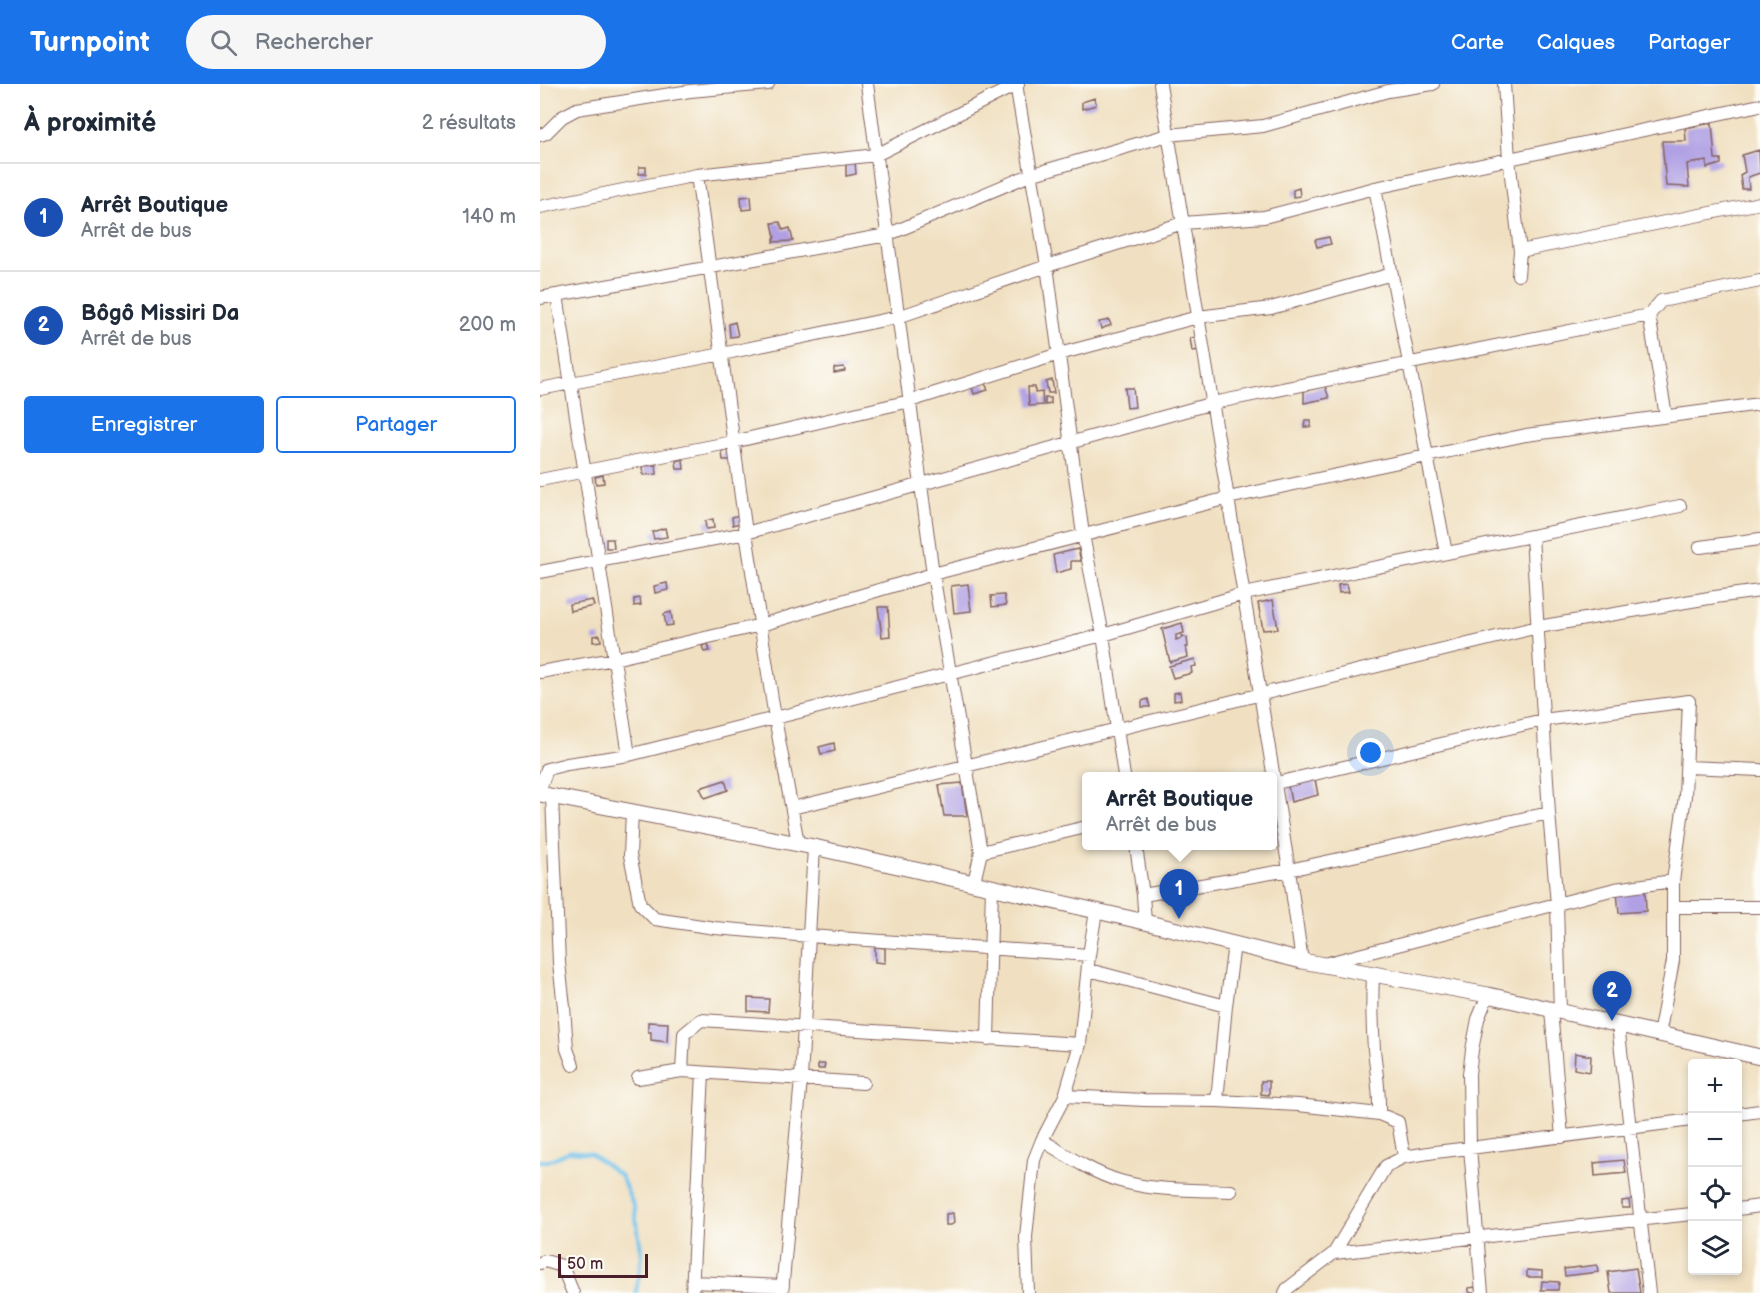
<!DOCTYPE html>
<html lang="fr">
<head>
<meta charset="utf-8">
<style>
  :root { --surface:#fff; --page:#f6f6f7; --text:#1f2937; --muted:#747a83; --line:#e0e1e3; --accent:#1a73e8 }
  body { margin:0; font-family:"Balsamiq Sans",sans-serif; background:var(--page); color:var(--text) }
  .controls { position:absolute; right:18px; bottom:18px; display:grid; overflow:hidden; border-radius:6px; box-shadow:0 3px 9px #0003 }
  .controls button { width:54px; height:54px; display:grid; place-items:center; padding:0; border:0; border-bottom:2px solid var(--line); background:var(--surface); color:var(--text); font:30px sans-serif }
  .scale { position:absolute; left:18px; bottom:15px; width:90px; box-sizing:border-box; padding-left:6px; border:3px solid #4a1f2b; border-top:0; font-size:16px; line-height:21px; white-space:nowrap; color:#4a1f2b; -webkit-text-stroke:4px #fdfcf7; paint-order:stroke }
  .you { position:absolute; left:831px; top:669px; width:21px; height:21px; margin:-15px; border:4px solid #fff; border-radius:50%; background:#1a73e8; box-shadow:0 0 0 9px #1a73e833 }
  .badge { display:grid; place-items:center; width:39px; height:39px; border-radius:50%; background:var(--accent); color:#fff; font-size:20px; font-weight:700 }
  .pin { position:absolute; translate:-50% -50px; filter:drop-shadow(0 2px 3px #0008) }
  .pin::after { content:''; position:absolute; top:32px; width:21px; height:18px; background:inherit; clip-path:polygon(0 0,100% 0,50% 100%) }
  .popup { position:absolute; left:542px; top:688px; width:195px; height:78px; box-sizing:border-box; display:grid; place-content:center; border-radius:6px; background:var(--surface); filter:drop-shadow(0 2px 4px #0005); font-size:20px; white-space:nowrap; color:var(--muted) }
  .popup b { font-size:22px; color:var(--text) }
  .popup::after { content:''; position:absolute; left:50%; top:100%; margin-left:-12px; border:12px solid transparent; border-top-color:var(--surface) }
  .list { margin:0; padding:0; list-style:none }
  h2 { display:flex; justify-content:space-between; align-items:center; height:78px; margin:0; padding:0 24px; font-size:26px }
  h2 small { font-size:20px; font-weight:400; color:var(--muted) }
  .list li { display:grid; grid-template-columns:39px 1fr auto; gap:18px; align-items:center; box-sizing:border-box; height:108px; padding:0 24px; border-top:2px solid var(--line) }
  .list b { display:block; font-size:22px; white-space:nowrap }
  .list p { margin:0; font-size:20px; white-space:nowrap; color:var(--muted) }
  .list em { font-size:20px; font-style:normal; color:var(--muted) }
  .actions { display:flex; gap:12px; padding:18px 24px }
  .actions a { flex:1; padding:14px 0; border:2px solid var(--accent); border-radius:6px; text-align:center; font-size:21px; color:var(--accent) }
  .actions .main { background:var(--accent); color:#fff }
  .icon { flex:none; width:33px; height:33px; fill:none; stroke:currentColor; stroke-width:2; stroke-linecap:round; stroke-linejoin:round }
  .map { position:relative; flex:none; width:1220px; height:1209px; overflow:hidden }
  header { display:flex; align-items:center; gap:36px; box-sizing:border-box; height:84px; padding:0 30px; background:var(--accent); color:#fff }
  header strong { font-size:28px }
  nav { display:flex; gap:33px; margin-inline-start:auto; font-size:21px }
  .search { width:420px; height:54px; background:var(--page); display:flex; align-items:center; gap:15px; box-sizing:border-box; padding:0 21px; border-radius:33px; color:var(--muted); font-size:22px }
  main { display:flex }
  aside { flex:1; background:var(--surface) }
  .map>svg:first-child { display:block }
  .lines { fill:none; stroke-linecap:round; stroke-linejoin:round }
  .stream { stroke:#6ec1ea; stroke-width:4 }
  .building { fill:#b1a1e4 }
  .minor-casing { stroke:#846360; stroke-width:14 }
  .major-casing { stroke:#846360; stroke-width:17 }
  .minor { stroke:#fff; stroke-width:12 }
  .major { stroke:#fff; stroke-width:15 }
</style>
</head>
<body>
<header>
<strong>Turnpoint</strong>
<div class="search"><svg class="icon" aria-label="search" viewBox="0 0 24 24"><circle cx="10" cy="10" r="6"/><path d="M15 15l6 6"/></svg>Rechercher</div>
<nav><a>Carte</a><a>Calques</a><a>Partager</a></nav>
</header>
<main>
<aside>
<h2>À proximité<small>2 résultats</small></h2>
<ul class="list">
<li><span class="badge" style="background:#1a4fb4">1</span><div><b>Arrêt Boutique</b><p>Arrêt de bus</p></div><em>140 m</em></li>
<li><span class="badge" style="background:#1a4fb4">2</span><div><b>Bôgô Missiri Da</b><p>Arrêt de bus</p></div><em>200 m</em></li>
</ul>
<div class="actions"><a class="main">Enregistrer</a><a>Partager</a></div>
</aside>
<div class="map">
<svg width="1220" height="1209" viewBox="0 0 1220 1209">
  <rect width="100%" height="100%" fill="#fdfcf7"/>
  <filter id="ink" filterUnits="userSpaceOnUse"><feTurbulence type="fractalNoise" baseFrequency=".0167" numOctaves="2"/><feDisplacementMap in="SourceGraphic" scale="12" xChannelSelector="R" yChannelSelector="G"/><feConvolveMatrix kernelMatrix="1 2 1 2 8 2 1 2 1" color-interpolation-filters="sRGB"/></filter>
  <filter id="wash" filterUnits="userSpaceOnUse"><feTurbulence type="fractalNoise" baseFrequency=".008" numOctaves="4" result="noise"/><feDisplacementMap in="SourceGraphic" scale="24" xChannelSelector="R" yChannelSelector="G"/><feGaussianBlur stdDeviation="1.35" result="paint"/><feColorMatrix in="noise" values="0 0 0 0 0 0 0 0 0 0 0 0 0 0 0 0 0 1.4 0 .05"/><feComposite in="paint" operator="in"/></filter>
  <g filter="url(#wash)">
    <rect width="100%" height="100%" fill="#f0e0c1"/>
    <g class="lines">
      <path class="stream" d="M0 1077H8L30 1067 50 1069 81 1092 94 1123 102 1171 96 1209"/>
    </g>
    <g id="blocks">
      <path class="building" d="M555 14 556 21 542 25V18Z
        M1172 39 1175 75H1181V80L1167 84V77L1147 80 1149 103 1126 102 1122 57H1146L1145 44Z
        M1219 66 1220 89 1208 93 1209 105H1202L1200 91 1205 88 1202 71Z
        M315 78 316 90 306 92V80Z
        M99 83H106V90H99Z
        M759 104 760 112 753 113V106Z
        M211 112 212 125 202 126 201 113Z
        M240 138 243 146 250 144 253 157 233 158 235 153 232 139Z
        M789 153 791 160 777 163 775 156Z
        M569 236 571 241 561 245 559 238Z
        M195 238 198 252 190 253 189 240Z
        M658 253 660 266 652 267 650 254Z
        M304 283 305 287 294 289V284Z
        M512 296 514 309H508L506 298Z
        M445 299 448 306 434 310 432 303Z
        M785 302 789 314 764 319V307Z
        M488 303H495V309L502 308 503 321 489 322Z
        M585 304H593L595 323 587 324Z
        M505 314H511V320L505 321Z
        M765 336H771V343H764Z
        M190 366 192 376H183L182 368Z
        M143 375 144 385H137L136 377Z
        M116 381 117 390 103 391 102 382Z
        M63 391 64 399 56 400 55 393Z
        M199 431 200 439 193 441 192 433Z
        M173 435 174 444 166 445 165 437Z
        M125 444 127 453 114 455 112 448Z
        M66 455H73L74 464H66Z
        M538 465 541 477H531V485L516 489 513 471Z
        M127 499 128 506 115 509 114 502Z
        M428 500 431 527 414 529 411 502Z
        M807 500 809 508 799 509 798 501Z
        M464 511 466 521 452 523 451 512Z
        M100 514 101 521 94 522V515Z
        M52 516 54 522 30 527 29 520Z
        M733 516 738 545 723 546 718 519Z
        M338 523H348L350 552 342 553Z
        M131 528 133 541 126 542 124 530Z
        M642 539 644 549 636 551V556L642 554 641 551 647 554 648 563H646L648 573 630 578 622 545Z
        M60 551 61 557 53 558V552Z
        M168 560 170 567 164 568 162 562Z
        M655 575 656 582 651 583 652 589 633 594 629 582Z
        M640 608 641 616 634 617V609Z
        M608 615 610 623H602V617Z
        M294 659 295 667 281 670 279 663Z
        M775 695 778 711 751 718 748 702Z
        M185 696 188 706 165 714 160 704Z
        M422 699 427 732H404L399 701Z
        M1105 805 1106 827 1079 829 1077 808Z
        M335 863 345 864V879L335 878Z
        M208 914 229 915 228 928 208 927Z
        M108 938 128 939 127 958 111 956V948H108Z
        M1035 969 1051 972 1050 988 1034 985Z
        M278 980H285L284 985H278Z
        M721 997H729V1011L721 1010Z
        M1084 1076 1086 1089 1055 1092 1054 1079Z
        M1089 1116 1090 1124H1082V1117Z
        M413 1129 414 1139 411 1141H406V1130Z
        M1057 1181 1058 1188 1025 1192 1024 1185Z
        M1096 1184 1100 1209H1071L1068 1188Z
        M987 1186 1002 1187V1193H987Z
        M1002 1197 1019 1198 1018 1206H1001Z
        M935 1203 936 1209H930L928 1204Z"/>
    </g>
  </g>
  <g filter="url(#ink)">
    <use href="#blocks" fill-opacity="0" stroke="#846360" stroke-width="1.5"/>
    <g class="lines">
      <g class="minor-casing">
        <path id="minor" d="M327 0 393 490 441 768 434 798
          M476 0 507 182 543 451 563 551 584 692
          M620 0 749 786 762 877
          M964 0 969 75 980 167 978 191
          M0 51 6 49 22 33 37 25 150 7 228 0
          M157 91 206 449 235 634 258 759
          M835 104 906 469
          M0 123 157 91 336 71 478 0
          M980 167 1220 119
          M17 211 89 671
          M0 214 347 151 490 91 628 51 723 42 848 7 893 0
          M1109 231 1126 332
          M0 305 182 270 358 233 507 182 643 139 724 133 835 104 1220 21
          M0 396 193 358 370 317 519 270 658 233 731 224 852 190
          M992 452 1009 729 1017 820 1020 928
          M1160 463 1220 455
          M0 488 206 449 673 319 1109 231 1121 217 1220 197
          M0 588 74 575 221 541 393 490 688 414 986 351 1220 320
          M1147 683 1220 686
          M732 700 1003 636 1149 617 1145 712 1133 797V877L1119 951
          M0 705 7 685 27 680 89 671 563 551 704 510 1140 422
          M12 713 19 879 24 923 27 965 33 981
          M252 724 998 543 1175 513 1220 507
          M92 728 90 771 100 820 115 835 175 844 269 852 549 871
          M596 762 603 811 605 838
          M441 768 546 743
          M603 811 749 786 1009 729
          M1133 823H1220
          M784 880 1075 805 1133 797
          M549 886 686 922 694 860
          M833 890C832 915 832 940 834 965 836 987 840 1008 839 1030
          M1011 926 1022 1053
          M1078 941 1109 1209
          M448 955 452 802
          M142 987 144 950 161 936 540 960
          M98 994 142 987 323 999
          M525 1012 604 1016 677 1017 758 1021 839 1030 858 1038 864 1073
          M677 1017 686 922
          M1198 1030 1220 1027
          M502 1056C526 1071 552 1089 580 1097 614 1107 655 1106 691 1107
          M1198 1125 1220 1122
          M794 1169 1152 1130
          M0 1179 5 1177 22 1182 33 1209
          M153 1198 243 1202
          M152 1209 163 989
          M242 1209 261 995 274 763
          M488 1209 486 1153 494 1076 502 1056 525 1012 540 960 549 871 556 827
          M745 1209 747 1205 794 1169 846 1082 864 1073 895 1068 930 1064 1152 1036
          M942 1209 930 1064 929 990 932 966 938 935 948 911"/>
      </g>
      <g class="major-casing">
        <path id="major" d="M0 710 274 763 605 838 762 877 948 911 1220 973"/>
      </g>
      <use href="#minor" class="minor"/>
      <use href="#major" class="major"/>
    </g>
  </g>
</svg>
<div class="controls">
<button>+</button>
<button>−</button>
<button><svg class="icon" aria-label="locate" viewBox="0 0 24 24"><circle cx="12" cy="12" r="6"/><path d="M12 2v4M12 18v4M2 12h4M18 12h4"/></svg></button>
<button><svg class="icon" aria-label="layers" viewBox="0 0 24 24"><path d="M12 4l9 5-9 5-9-5zM3 14l9 5 9-5"/></svg></button>
</div>
<div class="scale">50 m</div>
<div class="you"></div>
<div class="pin badge" style="left:639px;top:835px;background:#1a4fb4">1</div>
<div class="popup"><b>Arrêt Boutique</b>Arrêt de bus</div>
<div class="pin badge" style="left:1072px;top:937px;background:#1a4fb4">2</div>
</div>
</main>
</body>
</html>
